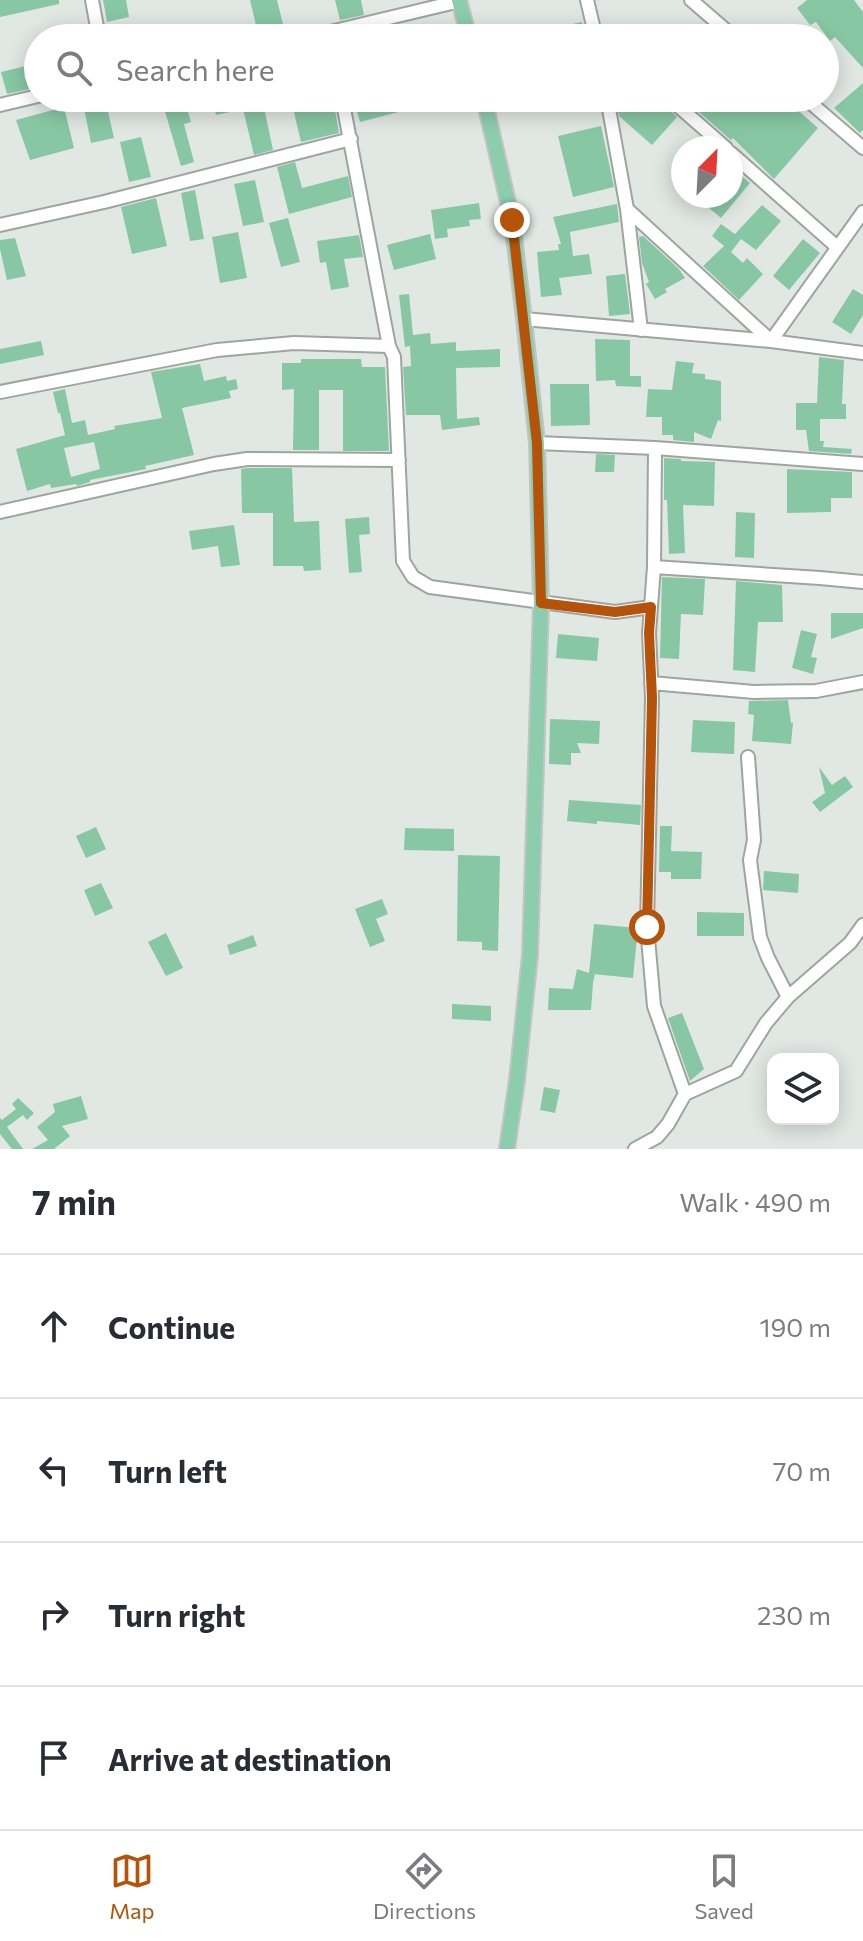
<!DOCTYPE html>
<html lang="en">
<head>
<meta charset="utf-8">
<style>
  :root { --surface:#fff; --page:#f2f2f3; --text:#2b2b33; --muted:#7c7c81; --line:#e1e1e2; --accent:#b45309 }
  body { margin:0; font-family:Commissioner,sans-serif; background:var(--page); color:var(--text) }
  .controls { position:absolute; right:24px; bottom:24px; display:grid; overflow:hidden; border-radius:16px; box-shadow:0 4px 20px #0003 }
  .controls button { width:72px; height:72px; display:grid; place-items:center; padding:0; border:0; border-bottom:2px solid var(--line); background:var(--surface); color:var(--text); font:40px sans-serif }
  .compass { position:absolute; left:671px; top:136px; width:72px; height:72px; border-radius:50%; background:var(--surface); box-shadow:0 4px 20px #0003; rotate:24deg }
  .stop { position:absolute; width:24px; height:24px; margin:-18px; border:6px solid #b45309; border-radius:50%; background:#fff }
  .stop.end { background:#b45309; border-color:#fff; box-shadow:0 2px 8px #0008 }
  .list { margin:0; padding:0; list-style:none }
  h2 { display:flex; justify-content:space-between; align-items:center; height:104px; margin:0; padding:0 32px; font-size:34px }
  h2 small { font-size:26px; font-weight:400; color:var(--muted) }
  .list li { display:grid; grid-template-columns:52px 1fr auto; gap:24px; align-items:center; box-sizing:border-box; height:144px; padding:0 32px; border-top:2px solid var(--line) }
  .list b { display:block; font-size:30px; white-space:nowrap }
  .list em { font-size:26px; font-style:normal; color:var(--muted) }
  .icon { flex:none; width:44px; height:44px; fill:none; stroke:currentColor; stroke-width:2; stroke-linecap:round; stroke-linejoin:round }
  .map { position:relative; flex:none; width:863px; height:1149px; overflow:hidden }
  .search { position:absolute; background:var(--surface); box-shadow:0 4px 20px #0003; left:24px; right:24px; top:24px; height:88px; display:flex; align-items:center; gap:20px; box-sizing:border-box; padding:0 28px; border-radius:44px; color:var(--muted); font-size:30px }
  .sheet { height:680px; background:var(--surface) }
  nav { display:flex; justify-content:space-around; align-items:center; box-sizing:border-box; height:112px; border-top:2px solid var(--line); background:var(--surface); font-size:22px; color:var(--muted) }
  nav a { display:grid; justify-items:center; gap:4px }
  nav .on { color:var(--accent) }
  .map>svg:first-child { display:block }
  .building { fill:#88c7a4; fill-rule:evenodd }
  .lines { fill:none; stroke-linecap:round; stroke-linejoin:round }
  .minor-casing { stroke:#9ea5a1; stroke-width:16 }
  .major-casing { stroke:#c4c4c4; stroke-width:18 }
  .minor { stroke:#fff; stroke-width:12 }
  .major { stroke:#8ccdae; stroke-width:14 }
  .route { stroke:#b45309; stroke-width:10 }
</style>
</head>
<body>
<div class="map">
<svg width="863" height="1149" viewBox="0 0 863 1149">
  <rect width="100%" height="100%" fill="#e1e8e3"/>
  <path class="building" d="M0 0H59V4L0 17Z
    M103 0H126L129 17 107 22Z
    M250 0H277L285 32 259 38Z
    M335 0H361L364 15 340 20Z
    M807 0H854L863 12V68L835 37 830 41 816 22 810 25 797 8Z
    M582 22 585 38H525L524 34Z
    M38 63V87L7 94 1 72Z
    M863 83V130L860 133 834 108Z
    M82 98H105L114 138 91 143Z
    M161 98H184L191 122 184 124 194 162 181 166Z
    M212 98H262L273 150 254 155 243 109 216 115Z
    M318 98H333L339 133 301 142 292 104Z
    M375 98H440L441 101 360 122 356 108 376 102Z
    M623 98H660L663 104 677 117 652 145 619 116 617 105Z
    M683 98H711L724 110 734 98H784L818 128 774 179 733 138 731 140Z
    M64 107 74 148 30 160 16 120Z
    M601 126 614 187 573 197 558 136Z
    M141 137 151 177 129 182 120 142Z
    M295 162 302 188 348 176 352 197 289 214 277 167Z
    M731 167 750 183 721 218 703 203 709 196H731Z
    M255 180 264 222 243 226 234 184Z
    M195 190 204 239 190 241 181 193Z
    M156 198 167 246 132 254 121 207Z
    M479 203 481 219 469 220 470 226 447 229 448 237 435 239 431 210Z
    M617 204 619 222 570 232 573 256 589 254 592 274 559 278 562 295 541 297 537 252 559 250 558 244H561L553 217Z
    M762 205 781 221 756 250 741 239 731 252 743 263 747 258 763 274 739 300 703 266 724 246 712 236 721 224 735 234Z
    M288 218 300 262 281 267 269 223Z
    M238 232 247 278 220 283 212 237Z
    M430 234 436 259 394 270 387 245Z
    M359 235 363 257 344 259 349 287 331 290 326 262 320 263 317 241Z
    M643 236 679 269 685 278 665 289 667 292 655 299 646 284 649 282 642 263 639 237Z
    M15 238 26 276 7 280 0 249V240Z
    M803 239 820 253 789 290 773 276Z
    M625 274 630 314 609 316 606 276Z
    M853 289 863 295V315L851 334 832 322Z
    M409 294 413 335 430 333 431 344 456 342V351L500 349V367L456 368 457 419 479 417 480 425 442 430 440 415H406L403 367 411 366 410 346 405 347 399 295Z
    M595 339 630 340V376H641V387L616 386 615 380 596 381Z
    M41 341 44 355 0 364V349Z
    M819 357 844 360 842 404H846V419H820V441H824L823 447 852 449 851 454 809 451 806 430H796V403H817Z
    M301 359H361L362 367H385L389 451H343V390H319V450H293L294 389 282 390V363H301Z
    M676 361 694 363 692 373 705 374V379L721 381V421L718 420 711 439 694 432V442L673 440V435H662V417H646L648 389 672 390Z
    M200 364 204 381 226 376 227 381 236 379 238 389 229 391 231 398 182 408 194 455 145 466 146 469 90 480V482L77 486 76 484 51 488 50 484 27 491 16 449 65 435 60 413H58L53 392 65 389 72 423 85 420 88 435 115 429 114 426 162 418 151 372ZM94 442 100 469 71 477 64 448Z
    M550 384H589L590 425 551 426Z
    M596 454 615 455 614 472H595Z
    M664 458 681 459V461L715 462 714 506 683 505 685 553 669 554 667 500H664Z
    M248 468H292L294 522 319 521 321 570 304 571 303 566H273V513H242L241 469Z
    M787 469 852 472V498H831V512L787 513Z
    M736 512 755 513 754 558 735 557Z
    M369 517 370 534 359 535 362 572 349 573 345 519Z
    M234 525 240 565 221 567 218 546 192 550 189 531Z
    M662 577 705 579 703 615 681 614 679 659 660 658Z
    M736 581 782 585 783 622H758L755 672 733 670Z
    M831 613H863V628L831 639Z
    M801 630 817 634 811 657 817 658 813 674 792 668Z
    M558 634 599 638 597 661 556 658Z
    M788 700 791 723H793L791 744 752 741 754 715 748 714 749 701Z
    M550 719 600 721 599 744 577 743 581 753H571V765L549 764Z
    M693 720 735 722 734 754 691 752Z
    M819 767 832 785 845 776 853 787 820 812 812 802 825 793Z
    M569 800 641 805 640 825 597 821V824L567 821Z
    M660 826H672L671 851 702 852 701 879H671V872H659Z
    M96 827 106 849 86 858 76 836Z
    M405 828 454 829V851L404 850Z
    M458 855 500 856 498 951 482 950V942L457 941Z
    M764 871 799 874 798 893 763 890Z
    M101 883 113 908 95 916 84 890Z
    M382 899 388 914 376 919 385 941 370 947 355 909Z
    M697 912 744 913V936H697Z
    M594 924 638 928 633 978 593 974H595L593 983 591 1010H548L549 988 573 989 577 969 589 973Z
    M166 933 183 968 166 976 148 942Z
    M253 935 257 946 230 955 227 945Z
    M452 1004 491 1006V1021L452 1019Z
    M682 1013 704 1069 690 1081 668 1018Z
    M544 1087 560 1090 555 1113 540 1110Z
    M81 1096 88 1119 62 1126 70 1136 54 1149H32L48 1140 37 1127 55 1112 53 1104Z
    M18 1098 34 1113 27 1120 23 1115 7 1127 23 1149H12L0 1134V1118L2 1120 16 1109 12 1104Z"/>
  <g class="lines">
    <g class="minor-casing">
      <path id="minor" d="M92 0 99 38
        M587 0 596 38
        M691 0 735 38
        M305 38 460 1
        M342 98 389 346
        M607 98 627 209 641 330
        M669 98 726 148
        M805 98 863 148
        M0 105 38 96
        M731 153 837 247
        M627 209 771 341
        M0 225 104 202 351 139
        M524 319 771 341 863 353
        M771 341 863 212
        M0 392 217 350 294 343 389 346 394 357 403 561 413 577 430 587 615 612 651 607
        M537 443 655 448 863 464
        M655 448 654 567 649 633 652 698 647 927 654 1006 685 1094
        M0 512 214 464 247 459 399 460
        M654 567 820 578 863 582
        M651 683 754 692 816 691 863 682
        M748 757 754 840 750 860 760 937 768 958 788 997
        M635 1149 657 1137 668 1124 685 1094 736 1071 766 1023 788 997 850 943 863 925"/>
    </g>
    <g class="major-casing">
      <path id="major" d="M459 0 469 38
        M484 98 512 220 524 319 537 443 541 603 530 955 517 1080 507 1149"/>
    </g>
    <use href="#minor" class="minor"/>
    <use href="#major" class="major"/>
  </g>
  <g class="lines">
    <path class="route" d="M512 220 537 443 541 603 615 612 651 607 649 633 652 698 647 927"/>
  </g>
</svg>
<div class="controls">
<button><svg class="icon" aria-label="layers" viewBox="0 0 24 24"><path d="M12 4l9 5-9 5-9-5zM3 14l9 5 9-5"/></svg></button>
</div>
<svg class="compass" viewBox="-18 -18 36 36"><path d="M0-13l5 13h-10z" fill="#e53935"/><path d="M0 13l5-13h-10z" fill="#7c7c81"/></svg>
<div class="stop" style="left:647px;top:927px"></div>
<div class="stop end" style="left:512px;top:220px"></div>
<div class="search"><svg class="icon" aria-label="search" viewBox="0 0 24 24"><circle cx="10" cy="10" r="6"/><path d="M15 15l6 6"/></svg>Search here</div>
</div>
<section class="sheet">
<h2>7 min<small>Walk · 490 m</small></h2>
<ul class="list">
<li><svg class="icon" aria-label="ahead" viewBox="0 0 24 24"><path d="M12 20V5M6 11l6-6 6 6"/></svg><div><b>Continue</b></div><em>190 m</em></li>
<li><svg class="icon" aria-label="left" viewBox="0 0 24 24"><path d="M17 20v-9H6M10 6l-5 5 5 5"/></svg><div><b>Turn left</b></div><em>70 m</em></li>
<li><svg class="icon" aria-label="right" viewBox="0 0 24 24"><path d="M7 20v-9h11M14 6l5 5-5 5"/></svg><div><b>Turn right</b></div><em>230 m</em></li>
<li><svg class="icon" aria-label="arrive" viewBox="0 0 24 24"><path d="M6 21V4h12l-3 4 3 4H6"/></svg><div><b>Arrive at destination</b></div></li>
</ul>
</section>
<nav>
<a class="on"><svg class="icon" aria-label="map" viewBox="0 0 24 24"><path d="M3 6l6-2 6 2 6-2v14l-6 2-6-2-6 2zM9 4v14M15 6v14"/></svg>Map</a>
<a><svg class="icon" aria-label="directions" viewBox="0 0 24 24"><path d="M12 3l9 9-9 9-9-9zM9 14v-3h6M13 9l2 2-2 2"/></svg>Directions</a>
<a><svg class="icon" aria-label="saved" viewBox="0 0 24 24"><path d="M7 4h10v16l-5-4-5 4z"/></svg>Saved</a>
</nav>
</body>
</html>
